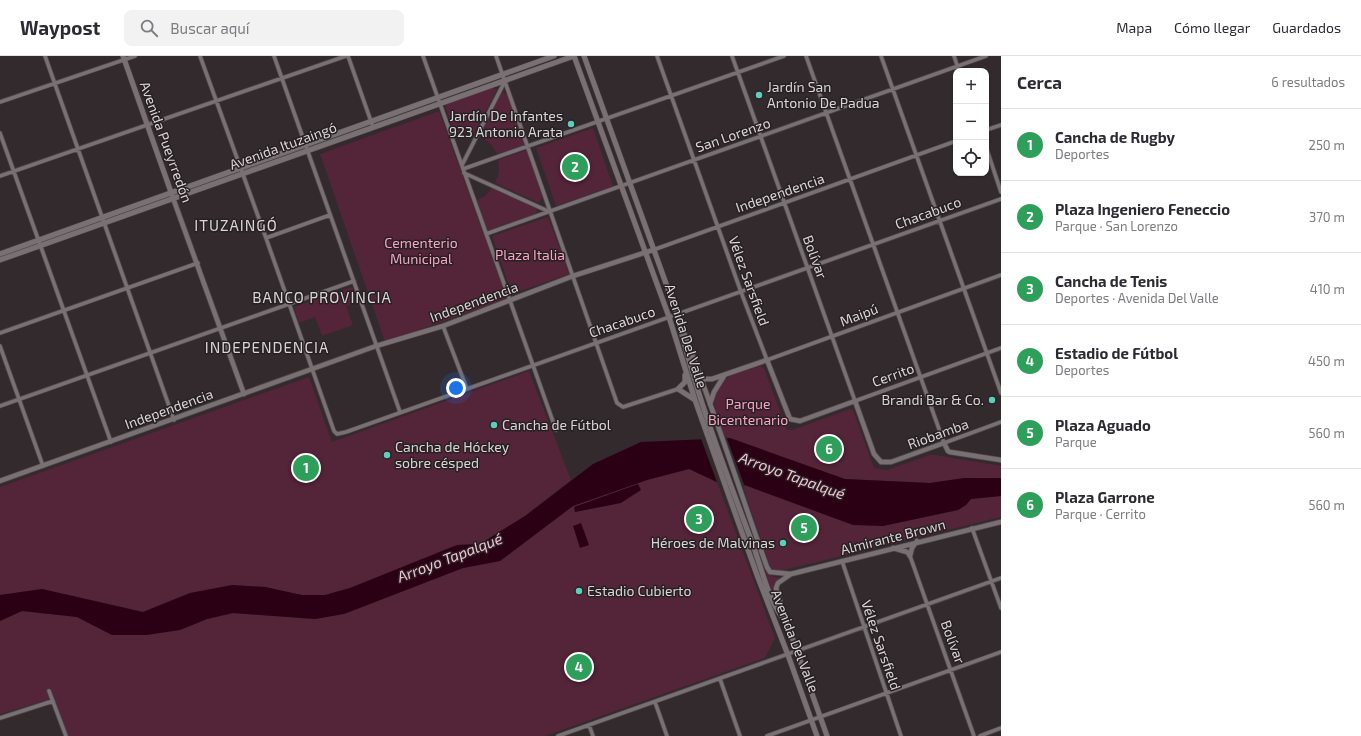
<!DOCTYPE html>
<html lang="es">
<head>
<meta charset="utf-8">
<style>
  :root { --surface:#fff; --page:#f2f2f3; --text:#2b2b33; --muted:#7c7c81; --line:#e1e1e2; --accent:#42746f }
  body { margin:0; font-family:"Exo 2",sans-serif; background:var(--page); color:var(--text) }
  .controls { position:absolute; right:12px; top:12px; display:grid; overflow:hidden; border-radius:8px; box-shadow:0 1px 3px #0004 }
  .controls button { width:36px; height:36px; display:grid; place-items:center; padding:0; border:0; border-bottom:1px solid var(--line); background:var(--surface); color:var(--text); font:20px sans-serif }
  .you { position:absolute; left:456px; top:332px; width:14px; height:14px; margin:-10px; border:3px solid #fff; border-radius:50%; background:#1a73e8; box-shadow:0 0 0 6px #1a73e833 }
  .badge { display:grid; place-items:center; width:26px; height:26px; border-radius:50%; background:var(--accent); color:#fff; font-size:13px; font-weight:700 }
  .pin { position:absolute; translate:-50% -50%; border:2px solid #fff; box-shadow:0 1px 4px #0006 }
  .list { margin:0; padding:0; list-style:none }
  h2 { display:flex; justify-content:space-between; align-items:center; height:52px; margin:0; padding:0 16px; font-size:17px }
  h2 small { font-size:13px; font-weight:400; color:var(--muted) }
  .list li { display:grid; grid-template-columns:26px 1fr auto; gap:12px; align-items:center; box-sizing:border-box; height:72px; padding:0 16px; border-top:1px solid var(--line) }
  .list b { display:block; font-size:15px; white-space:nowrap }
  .list p { margin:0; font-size:13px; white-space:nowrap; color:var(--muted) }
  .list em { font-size:13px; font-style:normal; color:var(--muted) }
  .icon { flex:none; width:22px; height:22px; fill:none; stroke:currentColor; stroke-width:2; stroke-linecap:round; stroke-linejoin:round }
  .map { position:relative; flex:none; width:1001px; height:680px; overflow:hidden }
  header { display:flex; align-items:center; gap:24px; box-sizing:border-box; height:56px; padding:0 20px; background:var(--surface); border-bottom:1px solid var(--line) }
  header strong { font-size:19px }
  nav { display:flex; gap:22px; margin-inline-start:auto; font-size:14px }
  .search { width:280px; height:36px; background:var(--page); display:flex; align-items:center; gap:10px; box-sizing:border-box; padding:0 14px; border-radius:8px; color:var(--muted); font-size:15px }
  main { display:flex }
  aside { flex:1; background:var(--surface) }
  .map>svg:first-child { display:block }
  .green { fill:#542439 }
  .water { fill:#2b0015 }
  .pier { fill:#322a2d }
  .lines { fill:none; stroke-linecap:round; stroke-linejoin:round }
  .minor-casing { stroke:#4f494b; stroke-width:5 }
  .tertiary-casing { stroke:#4f494b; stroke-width:6 }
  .secondary-casing { stroke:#4f494b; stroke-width:6 }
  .minor { stroke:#787073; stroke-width:3.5 }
  .tertiary { stroke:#787073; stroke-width:4.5 }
  .secondary { stroke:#787073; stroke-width:5 }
  .poi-dot { fill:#5dceb9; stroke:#282123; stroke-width:1.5 }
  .labels { text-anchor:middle; stroke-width:3; stroke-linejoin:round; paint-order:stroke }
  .poi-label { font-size:14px; fill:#d9d4d6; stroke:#282123; text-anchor:start }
  .street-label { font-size:14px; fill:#d9d4d6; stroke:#282123 }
  .park-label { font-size:14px; fill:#f9a3c5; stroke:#282123 }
  .neighbourhood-label { font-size:15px; letter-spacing:1px; fill:#d9d4d6; stroke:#282123 }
  .water-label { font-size:15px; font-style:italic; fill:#f7c2d6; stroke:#282123 }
</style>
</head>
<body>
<header>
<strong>Waypost</strong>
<div class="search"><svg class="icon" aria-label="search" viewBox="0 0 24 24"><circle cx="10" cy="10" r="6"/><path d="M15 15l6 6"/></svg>Buscar aquí</div>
<nav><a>Mapa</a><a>Cómo llegar</a><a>Guardados</a></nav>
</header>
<main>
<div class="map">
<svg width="1001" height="680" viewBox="0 0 1001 680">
  <rect width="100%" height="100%" fill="#322a2d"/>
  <path class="green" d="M492 31 497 34 474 77 464 76 454 77 445 49Z
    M502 36 508 39 525 89 497 98 491 88 480 80Z
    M439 55 507 243 385 286 320 98Z
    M593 72 613 130 556 150 536 92Z
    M527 94 542 141 539 147 495 127 499 116 498 104Z
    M492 132 537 153 536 158 487 175 477 144 485 140Z
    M548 161 569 218 512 238 492 180Z
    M352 231 358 246 346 250 353 269 322 280 315 261 299 267 294 251Z
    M760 310 764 312 787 374H792L850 353 853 354 874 412 887 414 929 399H935L1001 410V422H964L930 427 845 423 725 382C718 364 705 338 725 323 734 317 750 314 760 310Z
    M529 315 571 424 525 460 480 488 457 489 350 532 325 539H302L265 531 190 537 143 556 42 533 0 539V431L309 321 332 386Z
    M689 413 717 426 775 582 765 602 545 680H68L54 642 0 658V565L22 555 77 561 112 579H146L180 574 207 563 233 557 315 563 344 558 463 512 500 505 573 450 647 424Z
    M742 428 837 463 883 470 958 454 966 449 971 443 1001 440V461L776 516 771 513Z
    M737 439 766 516 773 521 783 522 773 530 777 544 770 533Z"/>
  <path class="water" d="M730 382 845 423 930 427 964 422H1001V440L971 443 966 449 958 454 883 470 853 469 742 428H721L689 413 647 424 573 450 500 505 463 512 344 558 315 563 233 557 207 563 180 574 146 579H112L77 561 22 555 0 565V539L42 533 143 556 190 537 232 529 265 531 302 539H325L350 532 457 489 480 488 525 460 593 408 641 386Z
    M638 428 641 434 621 447 575 456 574 451Z
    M581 467 589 489 580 492 573 470Z"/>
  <path class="pier" d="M700 380H726L745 431 718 429Z"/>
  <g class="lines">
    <g class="minor-casing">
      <path id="minor" d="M45 0 174 364
        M200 0 266 182 334 375 337 378 346 376 1001 143
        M274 0 400 356
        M348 0 373 71
        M423 0 556 374
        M496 0 617 347 623 351 678 333
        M657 0 741 236 767 304 1001 219
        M732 0 855 345 1001 292
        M806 0 944 387 1001 366
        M881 0 1001 337
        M954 0 959 15
        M0 46 135 0
        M986 74 1001 69
        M0 77 111 386
        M986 91 1001 136
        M462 109 505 25
        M463 113 784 0
        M464 117 550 156
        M0 120 346 0
        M486 178 986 0
        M266 182 330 159
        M653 194 956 85
        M443 270 467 333
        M0 277 198 207
        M0 290 43 410
        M0 350 354 225
        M972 472 1001 552
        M910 500 974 680
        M842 505 901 680
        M720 623 740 680
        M49 635 66 680
        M655 646 667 680
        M0 662 53 645
        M589 669 593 680
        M558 680 1001 522
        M767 680 1001 596
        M980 680 1001 672"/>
    </g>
    <g class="tertiary-casing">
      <path id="tertiary" d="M173 142 244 338
        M684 277C714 354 739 433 767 511L770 516 791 518 1001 466
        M702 323H712L767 304 790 363 800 365 855 345 874 398 881 406H891L944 387 948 395 950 396 1001 404
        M710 348 714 336 724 320
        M0 425 376 290 443 270 573 220 653 194
        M893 492 907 496 910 500
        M910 500 912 492 917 485
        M786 565 776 532 778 527 791 518"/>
    </g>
    <g class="secondary-casing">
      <path id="secondary" d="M123 0 172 139
        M584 0 677 258C695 337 726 416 754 492 762 514 770 550 787 567L827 680
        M0 198 554 0
        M0 204 574 0 669 261 695 344 757 519 788 599 817 680
        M685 319V326L678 333 695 344"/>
    </g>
    <use href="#minor" class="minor"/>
    <use href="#tertiary" class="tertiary"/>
    <use href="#secondary" class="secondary"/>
  </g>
  <g class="poi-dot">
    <circle cx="759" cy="39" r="4"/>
    <circle cx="571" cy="68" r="4"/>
    <circle cx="992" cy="344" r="4"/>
    <circle cx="494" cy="369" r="4"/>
    <circle cx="387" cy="399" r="4"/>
    <circle cx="783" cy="487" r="4"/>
    <circle cx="579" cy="535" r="4"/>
  </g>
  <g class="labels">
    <g class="poi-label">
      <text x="767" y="36">Jardín San<tspan x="767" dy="16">Antonio De Padua</tspan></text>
      <text x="563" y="65" text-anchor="end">Jardín De Infantes<tspan x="563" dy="16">923 Antonio Arata</tspan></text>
      <text x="984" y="349" text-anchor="end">Brandi Bar &amp; Co.</text>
      <text x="502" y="374">Cancha de Fútbol</text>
      <text x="395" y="396">Cancha de Hóckey<tspan x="395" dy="16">sobre césped</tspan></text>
      <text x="775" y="492" text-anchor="end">Héroes de Malvinas</text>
      <text x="587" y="540">Estadio Cubierto</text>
    </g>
    <g class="street-label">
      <text transform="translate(733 79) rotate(-19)" y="5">San Lorenzo</text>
      <text transform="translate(166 86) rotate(70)" y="5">Avenida Pueyrredón</text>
      <text transform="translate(283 90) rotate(-20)" y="5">Avenida Ituzaingó</text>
      <text transform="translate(780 137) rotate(-19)" y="5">Independencia</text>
      <text transform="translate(928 157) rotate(-20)" y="5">Chacabuco</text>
      <text transform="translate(815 201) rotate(70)" y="5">Bolívar</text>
      <text transform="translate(749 225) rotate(70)" y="5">Vélez Sarsfield</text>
      <text transform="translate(474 246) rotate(-20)" y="5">Independencia</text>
      <text transform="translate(859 259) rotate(-21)" y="5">Maipú</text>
      <text transform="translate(622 266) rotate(-19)" y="5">Chacabuco</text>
      <text transform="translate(686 280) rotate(72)" y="5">Avenida Del Valle</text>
      <text transform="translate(893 319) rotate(-20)" y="5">Cerrito</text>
      <text transform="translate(169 353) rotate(-20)" y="5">Independencia</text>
      <text transform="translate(938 378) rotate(-20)" y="5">Riobamba</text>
      <text transform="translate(893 481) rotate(-14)" y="5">Almirante Brown</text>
      <text transform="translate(795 585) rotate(69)" y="5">Avenida Del Valle</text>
      <text transform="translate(953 586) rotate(70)" y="5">Bolívar</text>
      <text transform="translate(881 589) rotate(71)" y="5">Vélez Sarsfield</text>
    </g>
    <g class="park-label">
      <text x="421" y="192">Cementerio<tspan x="421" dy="16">Municipal</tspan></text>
      <text x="530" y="204">Plaza Italia</text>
      <text x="748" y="353">Parque<tspan x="748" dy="16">Bicentenario</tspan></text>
    </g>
    <g class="neighbourhood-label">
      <text x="236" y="175">ITUZAINGÓ</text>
      <text x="322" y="247">BANCO PROVINCIA</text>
      <text x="267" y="297">INDEPENDENCIA</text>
    </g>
    <g class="water-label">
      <text transform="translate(792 420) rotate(20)" y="5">Arroyo Tapalqué</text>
      <text transform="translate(450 502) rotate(-21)" y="5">Arroyo Tapalqué</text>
    </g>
  </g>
</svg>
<div class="controls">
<button>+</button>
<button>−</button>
<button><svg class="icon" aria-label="locate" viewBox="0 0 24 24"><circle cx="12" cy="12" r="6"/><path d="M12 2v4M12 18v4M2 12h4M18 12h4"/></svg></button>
</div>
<div class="you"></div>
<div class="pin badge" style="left:306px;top:412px;background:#2e9e5b">1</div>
<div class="pin badge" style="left:575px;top:111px;background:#2e9e5b">2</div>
<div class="pin badge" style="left:699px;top:463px;background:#2e9e5b">3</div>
<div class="pin badge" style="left:579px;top:611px;background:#2e9e5b">4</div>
<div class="pin badge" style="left:804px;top:472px;background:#2e9e5b">5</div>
<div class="pin badge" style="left:829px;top:393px;background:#2e9e5b">6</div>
</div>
<aside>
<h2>Cerca<small>6 resultados</small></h2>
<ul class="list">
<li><span class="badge" style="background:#2e9e5b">1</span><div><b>Cancha de Rugby</b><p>Deportes</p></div><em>250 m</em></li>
<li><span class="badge" style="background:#2e9e5b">2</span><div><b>Plaza Ingeniero Feneccio</b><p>Parque · San Lorenzo</p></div><em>370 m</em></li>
<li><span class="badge" style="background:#2e9e5b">3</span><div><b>Cancha de Tenis</b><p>Deportes · Avenida Del Valle</p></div><em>410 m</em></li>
<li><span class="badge" style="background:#2e9e5b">4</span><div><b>Estadio de Fútbol</b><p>Deportes</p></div><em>450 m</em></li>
<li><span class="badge" style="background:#2e9e5b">5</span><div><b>Plaza Aguado</b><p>Parque</p></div><em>560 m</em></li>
<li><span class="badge" style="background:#2e9e5b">6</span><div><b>Plaza Garrone</b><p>Parque · Cerrito</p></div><em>560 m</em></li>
</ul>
</aside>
</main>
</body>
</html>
